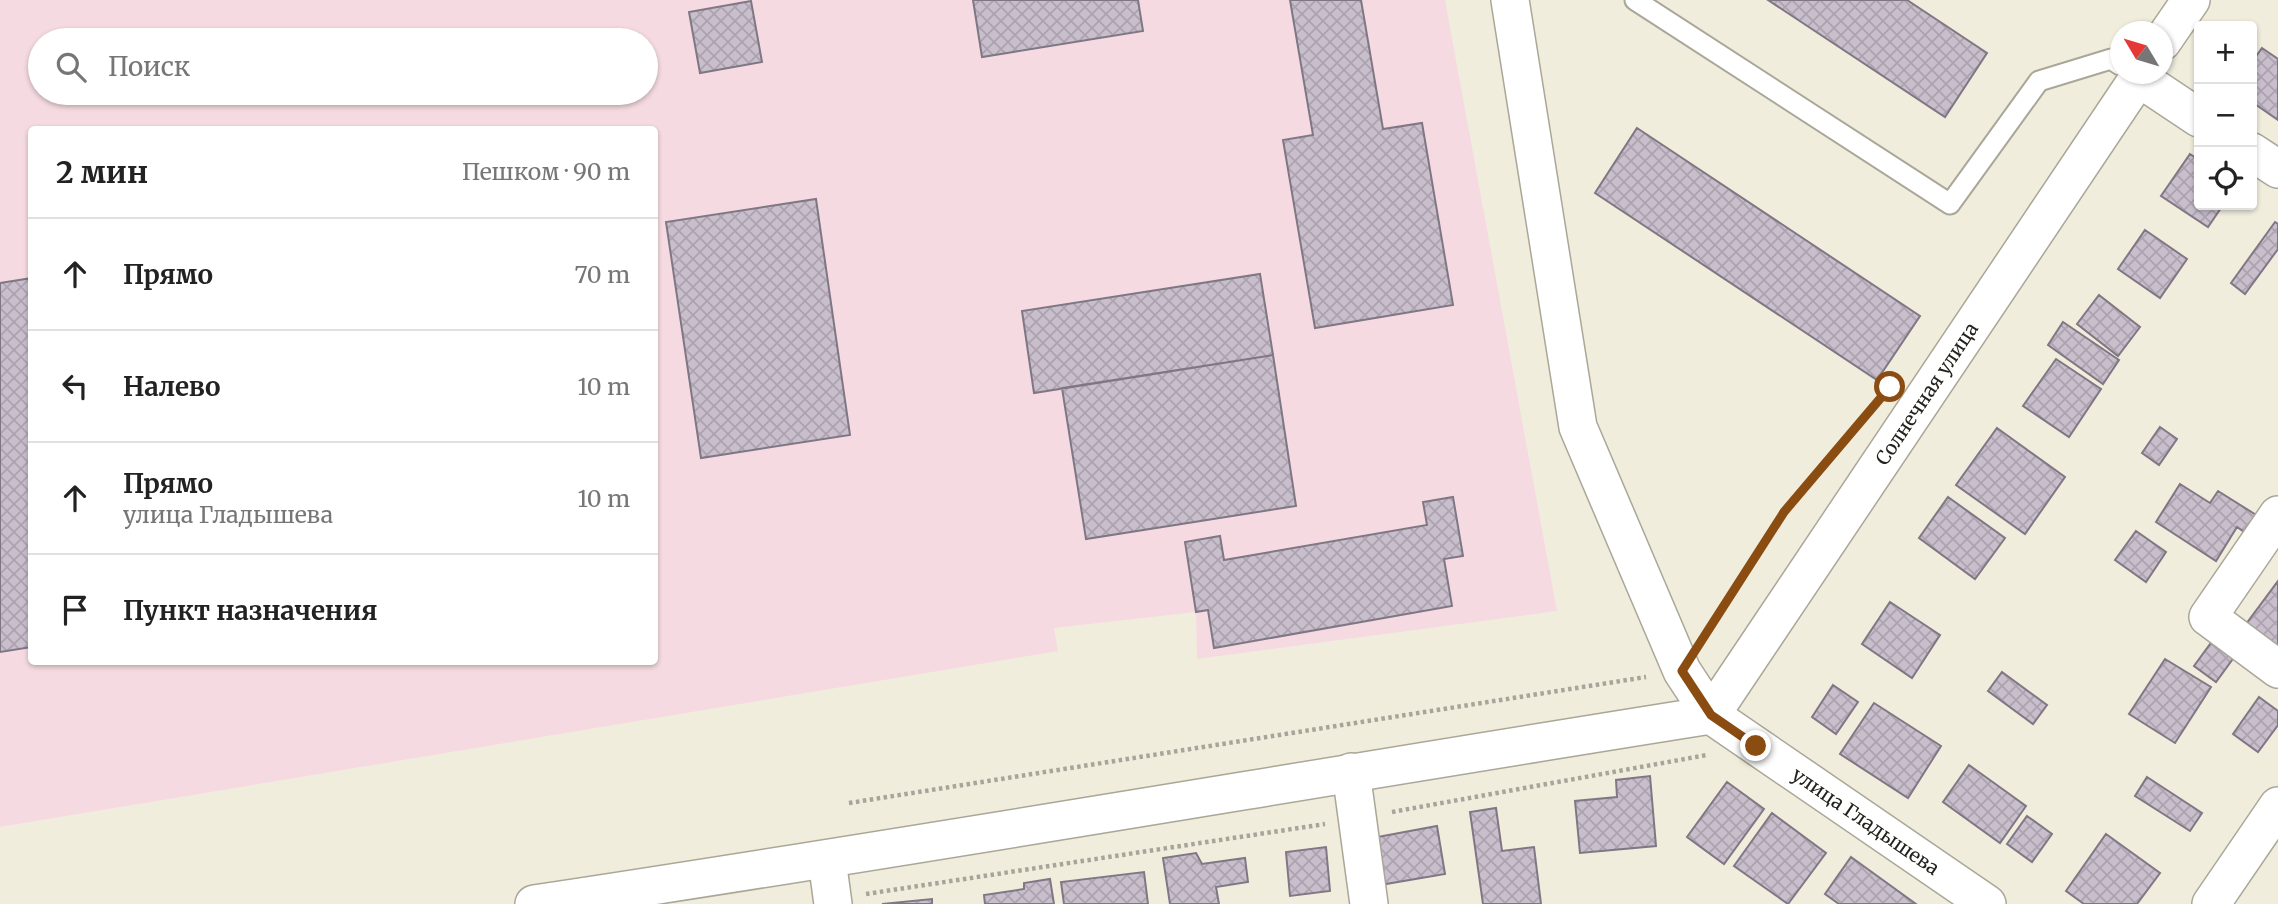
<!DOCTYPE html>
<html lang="ru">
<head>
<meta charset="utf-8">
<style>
  :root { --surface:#fff; --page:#f6f6f6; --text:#222; --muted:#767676; --line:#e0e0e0 }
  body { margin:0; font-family:Merriweather,serif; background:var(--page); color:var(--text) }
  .controls { position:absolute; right:21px; top:21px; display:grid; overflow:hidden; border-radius:7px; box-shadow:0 2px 5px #0004 }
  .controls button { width:63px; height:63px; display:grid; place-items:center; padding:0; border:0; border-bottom:2px solid var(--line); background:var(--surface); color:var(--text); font:35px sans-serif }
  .compass { position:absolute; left:2110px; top:21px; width:63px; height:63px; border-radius:50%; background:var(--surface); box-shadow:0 2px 5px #0004; rotate:308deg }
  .stop { position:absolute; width:21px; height:21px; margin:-16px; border:5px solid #8b4c12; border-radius:50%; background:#fff }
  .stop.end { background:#8b4c12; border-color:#fff; box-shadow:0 2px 7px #0008 }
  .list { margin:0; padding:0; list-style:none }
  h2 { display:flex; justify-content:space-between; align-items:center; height:91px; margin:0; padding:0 28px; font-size:30px }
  h2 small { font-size:23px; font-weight:400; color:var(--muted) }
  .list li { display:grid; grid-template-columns:46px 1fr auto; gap:21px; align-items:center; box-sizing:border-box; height:112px; padding:0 28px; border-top:2px solid var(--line) }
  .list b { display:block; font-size:26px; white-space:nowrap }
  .list p { margin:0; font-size:23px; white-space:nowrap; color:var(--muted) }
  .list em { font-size:23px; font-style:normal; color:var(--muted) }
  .icon { flex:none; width:38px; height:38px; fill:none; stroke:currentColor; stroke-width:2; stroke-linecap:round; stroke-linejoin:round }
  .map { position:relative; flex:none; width:2278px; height:904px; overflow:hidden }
  .search { position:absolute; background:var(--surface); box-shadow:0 2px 5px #0004; left:28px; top:28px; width:630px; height:77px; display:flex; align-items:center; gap:18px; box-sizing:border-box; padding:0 24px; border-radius:38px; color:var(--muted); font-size:26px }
  .panel { position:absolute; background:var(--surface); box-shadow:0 2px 5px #0004; left:28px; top:126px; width:630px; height:539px; border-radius:7px }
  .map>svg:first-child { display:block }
  .industrial { fill:#f5dbe1; fill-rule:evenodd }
  .building { fill:url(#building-cross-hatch); stroke:#807784; stroke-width:2 }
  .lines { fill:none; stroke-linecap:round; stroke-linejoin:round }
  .lane-casing { stroke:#aaa798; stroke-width:23 }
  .street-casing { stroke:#aaa798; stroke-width:40 }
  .path { stroke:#a7a599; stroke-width:4.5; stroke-dasharray:3.5 3.5; stroke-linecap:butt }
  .lane { stroke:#fff; stroke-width:19 }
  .street { stroke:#fff; stroke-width:37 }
  .route { stroke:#8b4c12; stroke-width:9 }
  .labels { text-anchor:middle; stroke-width:5; stroke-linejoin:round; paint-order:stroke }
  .street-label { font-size:19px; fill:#23221d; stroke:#f0eddd }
</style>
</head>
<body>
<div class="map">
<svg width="2278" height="904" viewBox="0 0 2278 904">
  <defs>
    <pattern id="building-cross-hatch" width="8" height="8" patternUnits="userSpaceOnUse" patternTransform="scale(1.75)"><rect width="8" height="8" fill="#c8becc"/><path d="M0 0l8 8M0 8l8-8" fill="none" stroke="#aca3af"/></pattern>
  </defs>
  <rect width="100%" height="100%" fill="#f0eddd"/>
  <path class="industrial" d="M0 0H1445L1557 611 1197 659 1196 612 1054 628 1058 651 0 827ZM40 40H646V93H40ZM32 130H654V662H32Z"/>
  <path class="building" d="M973 0H1138L1143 31 982 57Z
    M1290 0H1361L1383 129 1422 123 1453 305 1315 328 1283 140 1313 135Z
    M1768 0H1907L1987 53 1945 117Z
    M751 1 762 62 700 73 689 12Z
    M2262 48 2278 59V120L2252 102V62Z
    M1637 128 1920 316 1877 380 1595 193Z
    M2190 154 2199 160V205H2223L2208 227 2161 196Z
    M816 199 850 435 701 458 666 222Z
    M2275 222 2278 224V249L2245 294 2231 283Z
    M2145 230 2187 259 2160 298 2118 269Z
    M1260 274 1273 355 1034 393 1022 311Z
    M32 278V647L0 652V283Z
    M2099 295 2140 327 2118 356 2077 324Z
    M2063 322 2119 360 2103 384 2048 345Z
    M1273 355 1296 506 1086 539 1062 388Z
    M2056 359 2101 389 2069 437 2023 406Z
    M2160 427 2177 439 2159 465 2142 453Z
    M1997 428 2065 477 2025 534 1956 485Z
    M2180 484 2210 503 2218 491 2261 518 2250 536 2237 527 2216 561 2156 522Z
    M1453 497 1463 556 1444 559 1452 606 1214 648 1208 610 1196 612 1185 542 1220 536 1224 560 1427 525 1423 502Z
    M1948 497 2005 538 1975 579 1919 538Z
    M2136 531 2166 552 2146 582 2115 560Z
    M2278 581V648L2246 624Z
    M1890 602 1940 635 1912 678 1862 644Z
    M2213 640 2235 656 2216 682 2194 666Z
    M2165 659 2211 687 2175 743 2129 714Z
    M2002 672 2047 705 2033 724 1988 691Z
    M1833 685 1858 702 1836 734 1812 717Z
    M2259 697 2278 711V725L2258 752 2233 734Z
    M1874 703 1941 746 1908 798 1840 754Z
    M1969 765 2026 806 2000 843 1943 802Z
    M1650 776 1656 846 1580 853 1575 801 1617 797 1616 780Z
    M2147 777 2202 813 2190 831 2135 796Z
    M1727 782 1764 809 1724 864 1687 837Z
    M1496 808 1502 851 1534 847 1541 904H1483L1470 812Z
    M1772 813 1826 853 1788 904 1734 866Z
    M2027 816 2052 834 2032 862 2007 844Z
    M1437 826 1445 874 1380 885 1372 838Z
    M2106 834 2160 873 2137 904H2084L2066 891Z
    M1326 847 1330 891 1290 896 1286 852Z
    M1196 853 1202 864 1245 858 1248 882 1216 887 1219 904H1170L1163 858Z
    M1851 857 1916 904H1839L1825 894Z
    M1144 872 1148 904H1064L1061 882Z
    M1050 879 1054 904H985L984 895 1024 889V883Z
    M932 899V904H882Z"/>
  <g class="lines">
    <g class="lane-casing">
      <path id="lane" d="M1635 0 1950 204 2039 81 2111 59 2120 65"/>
    </g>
    <g class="street-casing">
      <g id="street">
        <path id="s1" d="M1510 0 1578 427 1682 671 1711 715 1987 904"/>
        <path d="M2162 42 2191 0"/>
        <path d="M2139 78 2199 118"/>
        <path d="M2252 152 2278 169"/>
        <path d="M2278 515 2208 617 2278 669"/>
        <path id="s2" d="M1711 715 2141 74"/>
        <path d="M1351 772 1369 904"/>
        <path d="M827 860 833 904"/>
        <path d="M534 904C927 845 1319 777 1711 715"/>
        <path d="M2211 904 2278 806"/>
      </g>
    </g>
    <path class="path" d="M1705 636 1784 512 1869 412
      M849 803 1646 677
      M1392 812 1707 755
      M866 894 1325 824"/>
    <use href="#lane" class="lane"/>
    <use href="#street" class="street"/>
  </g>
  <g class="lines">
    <path class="route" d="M1756 746 1711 715 1682 671 1784 512 1890 387"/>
  </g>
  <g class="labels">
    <g class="street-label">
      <text dy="7" stroke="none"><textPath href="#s2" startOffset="387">Солнечная улица</textPath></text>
      <text dy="7" stroke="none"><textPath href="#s1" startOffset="938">улица Гладышева</textPath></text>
    </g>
  </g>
</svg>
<div class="controls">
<button>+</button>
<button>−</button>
<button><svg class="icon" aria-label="locate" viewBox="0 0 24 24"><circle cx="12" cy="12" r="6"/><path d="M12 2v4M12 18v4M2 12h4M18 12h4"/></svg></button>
</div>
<svg class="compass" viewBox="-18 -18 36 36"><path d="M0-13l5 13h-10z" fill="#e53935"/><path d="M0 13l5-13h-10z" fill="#767676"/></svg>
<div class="stop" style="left:1890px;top:387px"></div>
<div class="stop end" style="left:1756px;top:746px"></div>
<div class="search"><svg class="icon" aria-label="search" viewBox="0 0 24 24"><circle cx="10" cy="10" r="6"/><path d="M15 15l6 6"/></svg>Поиск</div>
<section class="panel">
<h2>2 мин<small>Пешком · 90 m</small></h2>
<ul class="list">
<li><svg class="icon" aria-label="ahead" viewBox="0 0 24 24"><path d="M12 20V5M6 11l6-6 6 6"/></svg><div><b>Прямо</b></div><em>70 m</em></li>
<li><svg class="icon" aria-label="left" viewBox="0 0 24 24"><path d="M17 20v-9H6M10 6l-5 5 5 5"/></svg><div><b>Налево</b></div><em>10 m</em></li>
<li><svg class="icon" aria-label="ahead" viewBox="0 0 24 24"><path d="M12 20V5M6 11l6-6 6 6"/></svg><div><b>Прямо</b><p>улица Гладышева</p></div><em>10 m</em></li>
<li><svg class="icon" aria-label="arrive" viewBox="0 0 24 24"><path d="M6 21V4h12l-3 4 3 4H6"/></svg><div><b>Пункт назначения</b></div></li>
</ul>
</section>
</div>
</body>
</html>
